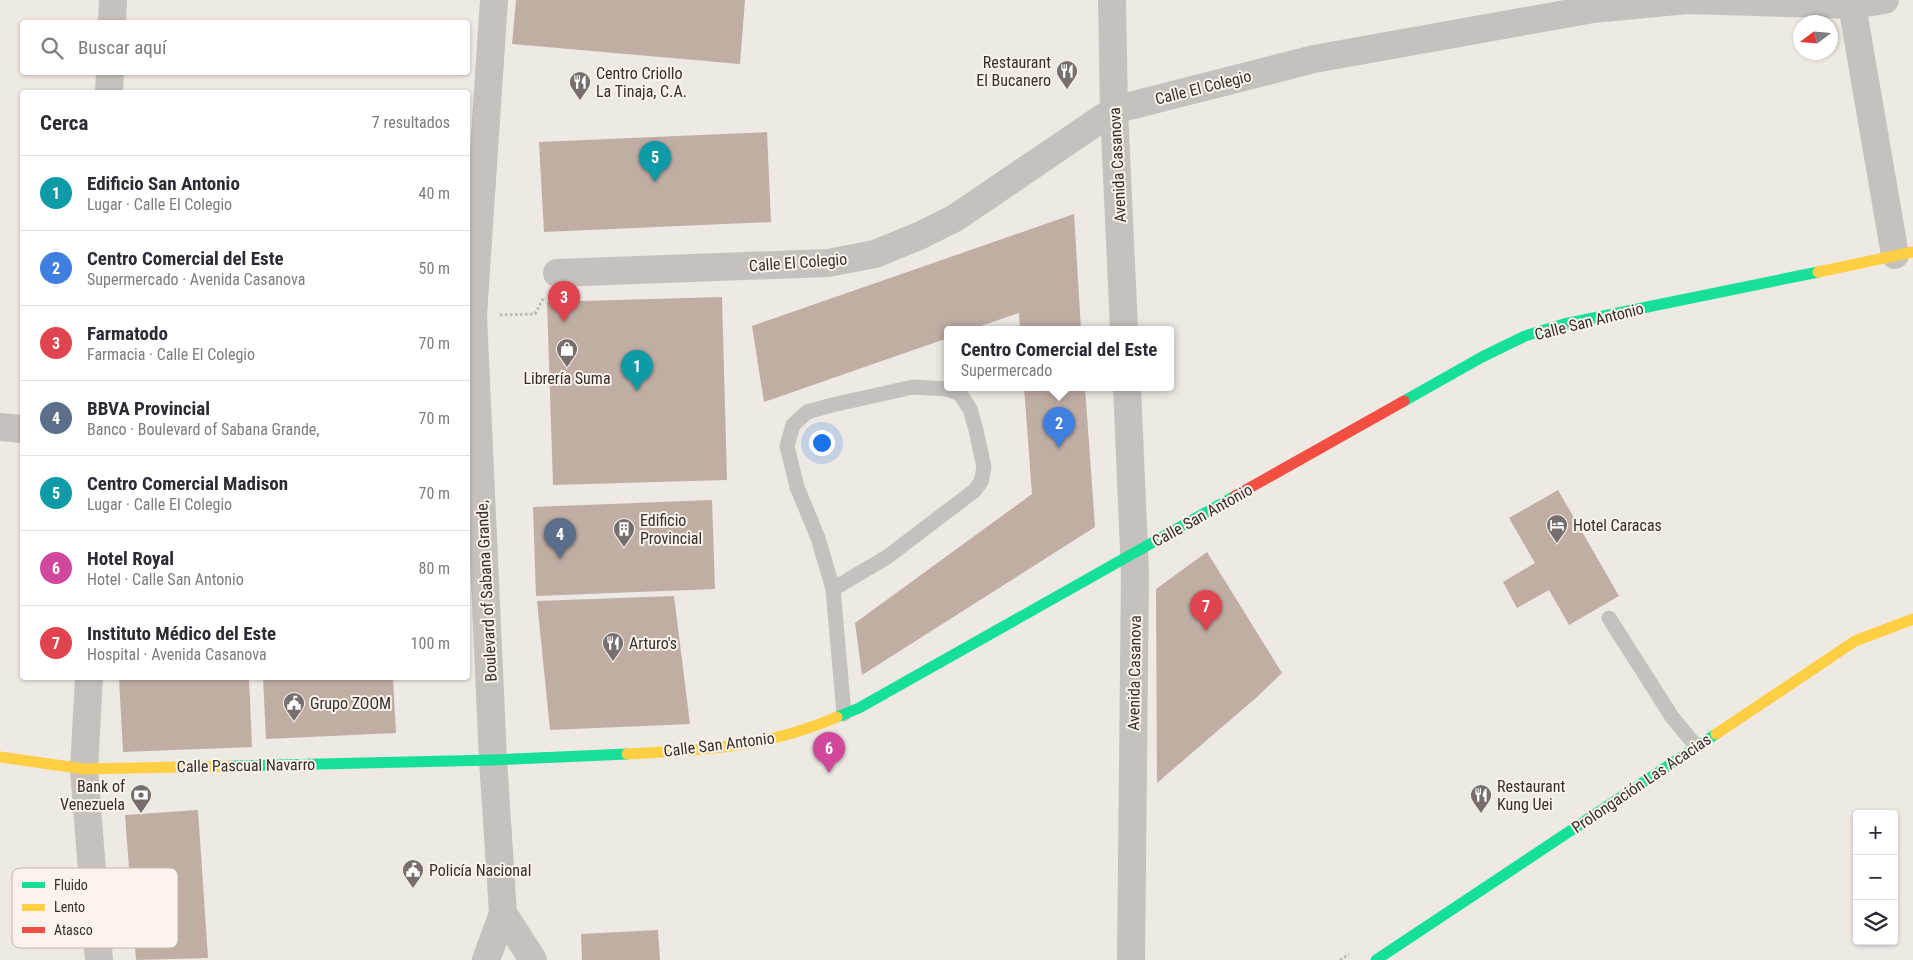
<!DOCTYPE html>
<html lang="es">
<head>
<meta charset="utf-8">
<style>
  :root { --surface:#fff; --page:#f2f2f3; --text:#2b2b33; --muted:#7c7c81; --line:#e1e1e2; --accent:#0b8043 }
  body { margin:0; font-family:"Roboto Condensed",sans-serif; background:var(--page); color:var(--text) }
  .controls { position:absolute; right:15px; bottom:15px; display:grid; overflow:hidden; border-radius:5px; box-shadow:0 1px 4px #0004 }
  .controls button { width:45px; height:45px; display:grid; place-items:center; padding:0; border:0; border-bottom:1px solid var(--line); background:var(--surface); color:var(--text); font:25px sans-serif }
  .compass { position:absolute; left:1793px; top:15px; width:45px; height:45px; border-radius:50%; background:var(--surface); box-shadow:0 1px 4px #0004; rotate:254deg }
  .you { position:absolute; left:821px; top:442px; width:18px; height:18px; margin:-12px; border:4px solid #fff; border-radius:50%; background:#1a73e8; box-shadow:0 0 0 8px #1a73e833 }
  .badge { display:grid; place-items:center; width:32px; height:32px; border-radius:50%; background:var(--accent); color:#fff; font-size:16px; font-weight:700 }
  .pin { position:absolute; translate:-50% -41px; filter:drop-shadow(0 1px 2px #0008) }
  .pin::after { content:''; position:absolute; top:26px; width:18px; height:15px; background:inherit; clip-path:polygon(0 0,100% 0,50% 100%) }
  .popup { position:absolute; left:944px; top:326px; width:230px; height:65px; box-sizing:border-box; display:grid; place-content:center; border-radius:5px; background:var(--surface); filter:drop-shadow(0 1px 4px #0005); font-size:16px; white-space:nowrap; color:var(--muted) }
  .popup b { font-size:19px; color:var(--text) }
  .popup::after { content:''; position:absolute; left:50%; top:100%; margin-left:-10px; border:10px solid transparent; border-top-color:var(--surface) }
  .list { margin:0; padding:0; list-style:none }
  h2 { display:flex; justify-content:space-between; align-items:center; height:65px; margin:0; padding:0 20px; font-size:21px }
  h2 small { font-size:16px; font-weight:400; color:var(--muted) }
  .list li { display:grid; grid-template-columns:32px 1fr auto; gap:15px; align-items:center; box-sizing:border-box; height:75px; padding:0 20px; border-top:1px solid var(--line) }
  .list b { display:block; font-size:19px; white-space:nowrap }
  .list p { margin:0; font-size:16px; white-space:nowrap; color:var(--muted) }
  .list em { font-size:16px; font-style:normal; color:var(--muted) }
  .icon { flex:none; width:28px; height:28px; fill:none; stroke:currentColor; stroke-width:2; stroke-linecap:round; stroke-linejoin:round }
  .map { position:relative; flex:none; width:1913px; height:960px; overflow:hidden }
  .search { position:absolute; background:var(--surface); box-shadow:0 1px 4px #0004; left:20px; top:20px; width:450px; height:55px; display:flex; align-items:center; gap:12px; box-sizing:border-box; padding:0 18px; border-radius:5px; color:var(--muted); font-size:19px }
  .panel { position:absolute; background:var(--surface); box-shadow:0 1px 4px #0004; left:20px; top:90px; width:450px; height:590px; border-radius:5px }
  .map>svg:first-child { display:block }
  .building { fill:#c0aea5 }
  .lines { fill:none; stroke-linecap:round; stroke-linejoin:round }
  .path { stroke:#bfb9b4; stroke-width:3; stroke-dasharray:2.5 2.5; stroke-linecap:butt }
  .lane { stroke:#c6c1bc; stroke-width:15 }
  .street { stroke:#c6c1bc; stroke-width:28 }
  .fast { stroke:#16e098; stroke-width:11 }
  .slow { stroke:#ffcf43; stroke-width:11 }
  .jam { stroke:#f24e42; stroke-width:11 }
  .labels { text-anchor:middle; stroke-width:4; stroke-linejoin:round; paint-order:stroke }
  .poi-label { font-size:16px; fill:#372e2a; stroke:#f9f3eb; text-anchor:start }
  .street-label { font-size:16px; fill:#372e2a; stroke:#f9f3eb }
  .key { fill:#f9f3eb; stroke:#bfb8b1; stroke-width:1 }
  .key-label { font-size:14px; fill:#372e2a }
</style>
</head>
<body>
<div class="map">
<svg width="1913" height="960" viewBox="0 0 1913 960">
  <rect width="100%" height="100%" fill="#eee9e3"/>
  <path class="building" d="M516 0H745L740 64 512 44Z
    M767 132 771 222 544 232 539 142Z
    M1074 214 1081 329H1020L1019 313 972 329H948V338L764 402 752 326Z
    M722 297 727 480 553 485 547 302Z
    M1024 387H1085L1095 527 862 675 855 623 1032 494Z
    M1558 490 1619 596 1569 625 1549 590 1517 608 1503 582 1535 563 1509 518Z
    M712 500 715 589 536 596 533 507Z
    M1207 552 1282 673 1257 697 1157 783 1156 589Z
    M674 596 690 724 550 730 537 601Z
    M119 678H249L252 747 123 752Z
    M263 678H393L396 733 266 739Z
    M198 810 208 958 136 960 125 815Z
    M658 930 660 960H582L581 934Z"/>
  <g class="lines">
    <path class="path" d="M500 315 535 314 544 297
      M1340 960 1349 954"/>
    <path class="lane" d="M833 589 887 557 974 491 981 482 984 467 976 430 970 409 960 394 947 389 913 387 832 405 807 412 793 425 787 446 797 487 818 538 833 589 844 714
      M1609 618 1672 717 1696 746"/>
    <path class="street" d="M1112 0 1114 110 1124 329
      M1852 5 1895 255
      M112 22 113 0
      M109 92 110 72
      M557 273 828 263 875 254 919 236 955 218 1114 110 1314 59 1593 9 1687 0 1852 5 1885 0
      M1127 387 1135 573 1131 960
      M0 427 22 429
      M89 678 84 769 99 960
      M503 913 533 960
      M486 960 503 913 493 760 473 315 494 0"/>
    <path class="fast" d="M1404 401 1482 357 1525 336 1564 324 1818 272
      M837 717 859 708 1235 496
      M231 766 493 760 627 754
      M1376 960 1716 734"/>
    <path class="slow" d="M1818 272 1913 252
      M1716 734 1855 641 1913 619
      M627 754C702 750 766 748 837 717
      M0 757 84 769 231 766"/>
    <path class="jam" d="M1235 496 1404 401"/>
  </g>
  <defs>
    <g id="restaurant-pin" transform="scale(1.125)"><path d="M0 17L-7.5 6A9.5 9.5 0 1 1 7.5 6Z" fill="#776f6b" stroke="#f9f3eb"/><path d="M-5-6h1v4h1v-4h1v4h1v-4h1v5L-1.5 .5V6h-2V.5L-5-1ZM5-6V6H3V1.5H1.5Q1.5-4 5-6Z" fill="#fff"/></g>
    <g id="shop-pin" transform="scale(1.125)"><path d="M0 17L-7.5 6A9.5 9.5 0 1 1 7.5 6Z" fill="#776f6b" stroke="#f9f3eb"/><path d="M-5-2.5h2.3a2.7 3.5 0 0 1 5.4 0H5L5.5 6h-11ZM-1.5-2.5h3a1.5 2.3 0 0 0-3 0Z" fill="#fff"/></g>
    <g id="hotel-pin" transform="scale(1.125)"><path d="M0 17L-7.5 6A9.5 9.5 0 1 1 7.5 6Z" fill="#776f6b" stroke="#f9f3eb"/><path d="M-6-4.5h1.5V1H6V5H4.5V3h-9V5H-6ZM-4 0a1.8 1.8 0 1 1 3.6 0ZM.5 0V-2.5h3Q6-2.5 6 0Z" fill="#fff"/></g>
    <g id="building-pin" transform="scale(1.125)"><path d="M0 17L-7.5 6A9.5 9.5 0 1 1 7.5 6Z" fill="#776f6b" stroke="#f9f3eb"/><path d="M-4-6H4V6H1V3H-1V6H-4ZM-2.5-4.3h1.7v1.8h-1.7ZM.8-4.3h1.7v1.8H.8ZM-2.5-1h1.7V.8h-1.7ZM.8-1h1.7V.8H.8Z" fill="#fff"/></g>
    <g id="civic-pin" transform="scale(1.125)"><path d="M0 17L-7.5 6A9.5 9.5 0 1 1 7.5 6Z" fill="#776f6b" stroke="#f9f3eb"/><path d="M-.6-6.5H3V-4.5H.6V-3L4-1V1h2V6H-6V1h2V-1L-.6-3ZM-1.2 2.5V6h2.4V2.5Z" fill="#fff"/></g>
    <g id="bank-pin" transform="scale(1.125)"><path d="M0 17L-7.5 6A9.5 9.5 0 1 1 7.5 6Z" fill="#776f6b" stroke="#f9f3eb"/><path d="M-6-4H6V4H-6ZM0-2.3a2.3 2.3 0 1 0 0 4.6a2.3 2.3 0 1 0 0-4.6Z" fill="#fff"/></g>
  </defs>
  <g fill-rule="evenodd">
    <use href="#restaurant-pin" x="1067" y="71"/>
    <use href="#restaurant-pin" x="580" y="82"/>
    <use href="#shop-pin" x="567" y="349"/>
    <use href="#hotel-pin" x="1557" y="525"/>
    <use href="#building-pin" x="624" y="529"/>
    <use href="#restaurant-pin" x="613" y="643"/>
    <use href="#civic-pin" x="294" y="703"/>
    <use href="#bank-pin" x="141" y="795"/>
    <use href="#restaurant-pin" x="1481" y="795"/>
    <use href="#civic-pin" x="413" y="870"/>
  </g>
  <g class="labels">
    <g class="poi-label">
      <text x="1051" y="68" text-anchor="end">Restaurant<tspan x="1051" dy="18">El Bucanero</tspan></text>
      <text x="596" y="79">Centro Criollo<tspan x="596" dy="18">La Tinaja, C.A.</tspan></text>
      <text x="567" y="384" text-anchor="middle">Librería Suma</text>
      <text x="640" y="526">Edificio<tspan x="640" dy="18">Provincial</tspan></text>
      <text x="1573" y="531">Hotel Caracas</text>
      <text x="629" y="649">Arturo's</text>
      <text x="310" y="709">Grupo ZOOM</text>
      <text x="125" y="792" text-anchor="end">Bank of<tspan x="125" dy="18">Venezuela</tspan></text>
      <text x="1497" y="792">Restaurant<tspan x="1497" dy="18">Kung Uei</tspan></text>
      <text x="429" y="876">Policía Nacional</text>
    </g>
    <g class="street-label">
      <text transform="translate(1203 87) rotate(-14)" y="6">Calle El Colegio</text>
      <text transform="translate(1117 165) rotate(-93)" y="6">Avenida Casanova</text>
      <text transform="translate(798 262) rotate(-4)" y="6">Calle El Colegio</text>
      <text transform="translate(1589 321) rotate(-14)" y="6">Calle San Antonio</text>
      <text transform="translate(1202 515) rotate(-29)" y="6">Calle San Antonio</text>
      <text transform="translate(486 591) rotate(-93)" y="6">Boulevard of Sabana Grande,</text>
      <text transform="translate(1134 673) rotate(-89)" y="6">Avenida Casanova</text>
      <text transform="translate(719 744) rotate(-7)" y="6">Calle San Antonio</text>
      <text transform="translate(246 765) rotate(-1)" y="6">Calle Pascual Navarro</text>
      <text transform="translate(1641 783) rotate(-34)" y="6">Prolongación Las Acacias</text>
    </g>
  </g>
  <rect x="12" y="868" width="166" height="80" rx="8" class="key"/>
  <rect x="22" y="882" width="23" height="6" fill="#16e098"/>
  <rect x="22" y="904" width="23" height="7" fill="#ffcf43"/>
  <rect x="22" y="927" width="23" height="6" fill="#f24e42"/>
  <g class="key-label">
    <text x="54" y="890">Fluido</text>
    <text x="54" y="912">Lento</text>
    <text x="54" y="935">Atasco</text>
  </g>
</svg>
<div class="controls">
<button>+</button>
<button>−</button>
<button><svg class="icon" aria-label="layers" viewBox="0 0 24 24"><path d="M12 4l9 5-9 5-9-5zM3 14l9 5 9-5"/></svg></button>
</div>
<svg class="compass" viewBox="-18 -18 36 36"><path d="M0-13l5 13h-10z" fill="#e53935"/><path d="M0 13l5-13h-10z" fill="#7c7c81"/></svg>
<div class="you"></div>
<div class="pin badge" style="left:637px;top:391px;background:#0f9aa8">1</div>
<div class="pin badge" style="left:1059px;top:448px;background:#3f7fe0">2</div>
<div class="popup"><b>Centro Comercial del Este</b>Supermercado</div>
<div class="pin badge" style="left:564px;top:322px;background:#e0444e">3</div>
<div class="pin badge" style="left:560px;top:559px;background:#5c6f8a">4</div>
<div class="pin badge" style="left:655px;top:182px;background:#0f9aa8">5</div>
<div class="pin badge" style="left:829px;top:773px;background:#d1479c">6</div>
<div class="pin badge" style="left:1206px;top:631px;background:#e0444e">7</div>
<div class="search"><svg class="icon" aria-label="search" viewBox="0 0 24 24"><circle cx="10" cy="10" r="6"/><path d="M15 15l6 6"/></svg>Buscar aquí</div>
<section class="panel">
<h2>Cerca<small>7 resultados</small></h2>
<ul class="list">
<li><span class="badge" style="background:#0f9aa8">1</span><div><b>Edificio San Antonio</b><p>Lugar · Calle El Colegio</p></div><em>40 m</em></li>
<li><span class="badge" style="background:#3f7fe0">2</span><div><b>Centro Comercial del Este</b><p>Supermercado · Avenida Casanova</p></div><em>50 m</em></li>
<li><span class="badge" style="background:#e0444e">3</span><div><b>Farmatodo</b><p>Farmacia · Calle El Colegio</p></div><em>70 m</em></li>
<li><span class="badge" style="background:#5c6f8a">4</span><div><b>BBVA Provincial</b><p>Banco · Boulevard of Sabana Grande,</p></div><em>70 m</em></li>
<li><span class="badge" style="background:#0f9aa8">5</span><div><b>Centro Comercial Madison</b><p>Lugar · Calle El Colegio</p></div><em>70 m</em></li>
<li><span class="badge" style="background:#d1479c">6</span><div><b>Hotel Royal</b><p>Hotel · Calle San Antonio</p></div><em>80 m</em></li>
<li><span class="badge" style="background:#e0444e">7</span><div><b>Instituto Médico del Este</b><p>Hospital · Avenida Casanova</p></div><em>100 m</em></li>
</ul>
</section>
</div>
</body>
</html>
